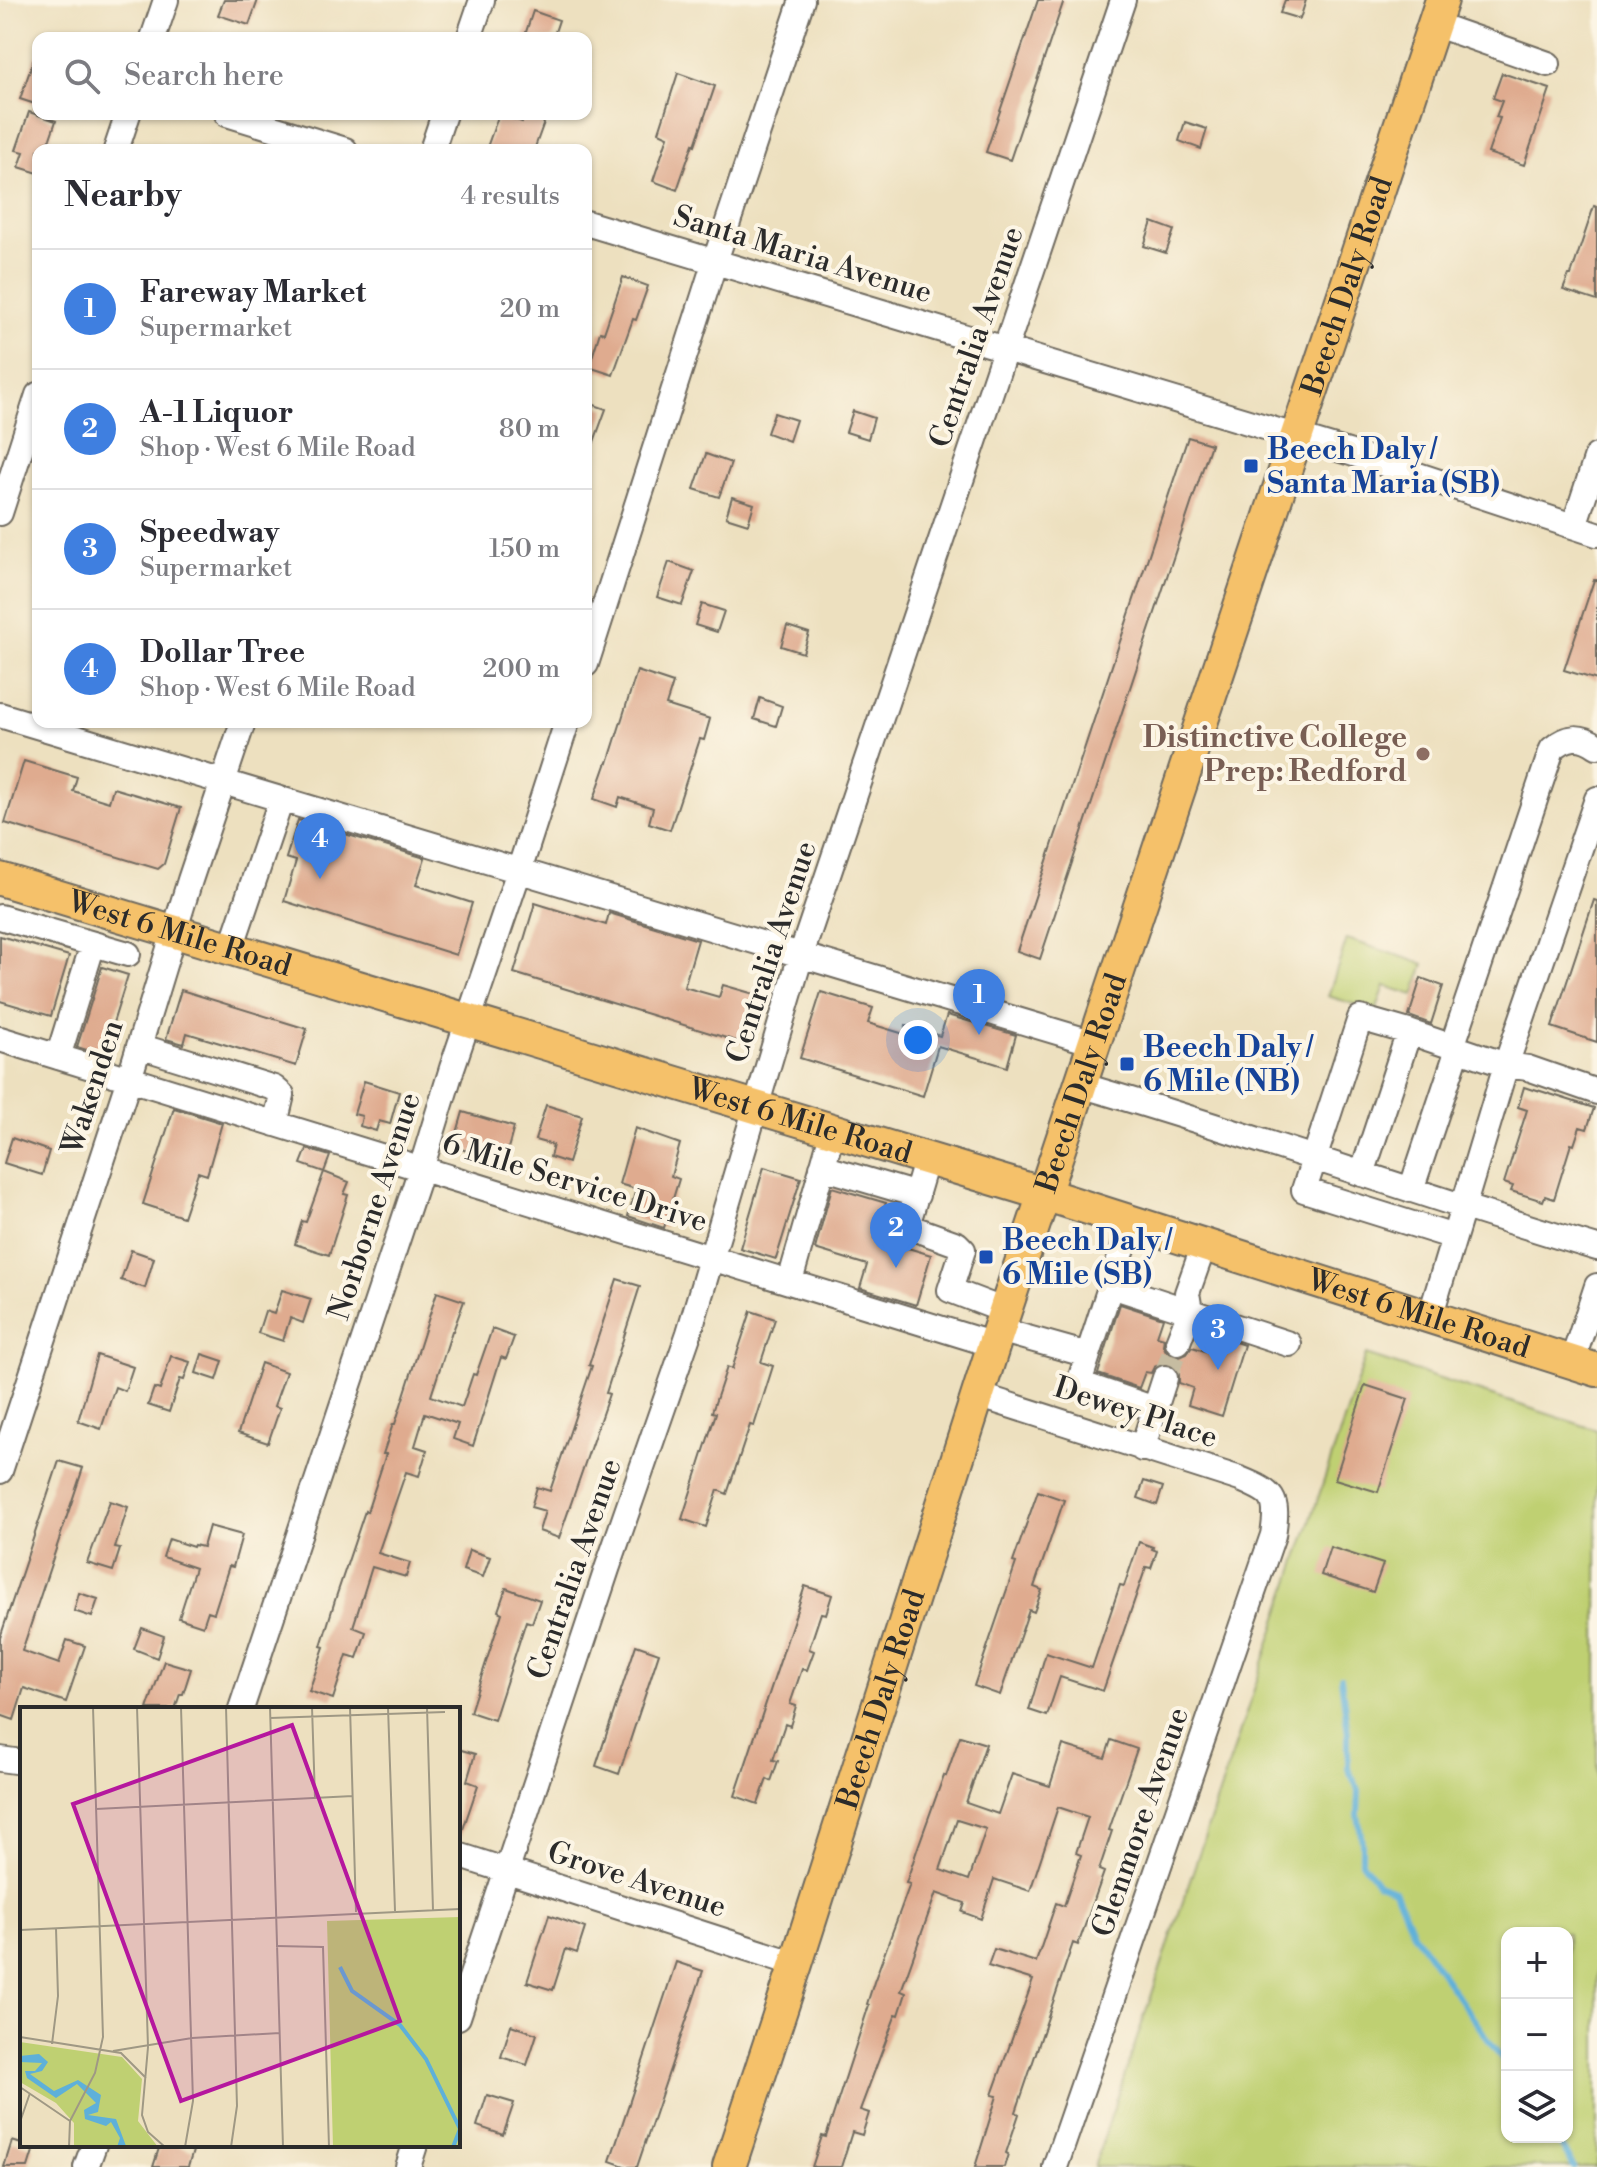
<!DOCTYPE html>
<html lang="en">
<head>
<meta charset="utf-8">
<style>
  :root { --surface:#fff; --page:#f2f2f3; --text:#2b2b33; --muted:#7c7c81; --line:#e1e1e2; --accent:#b5179e }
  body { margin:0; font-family:"Libre Bodoni",serif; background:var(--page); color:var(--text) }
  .controls { position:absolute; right:24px; bottom:24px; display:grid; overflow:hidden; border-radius:16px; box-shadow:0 2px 6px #0004 }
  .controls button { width:72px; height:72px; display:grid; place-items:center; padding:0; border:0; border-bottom:2px solid var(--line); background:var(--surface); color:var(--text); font:40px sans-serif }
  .you { position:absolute; left:918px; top:1040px; width:28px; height:28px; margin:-20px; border:6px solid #fff; border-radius:50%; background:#1a73e8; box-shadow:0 0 0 12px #1a73e833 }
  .badge { display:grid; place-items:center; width:52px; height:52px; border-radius:50%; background:var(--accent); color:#fff; font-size:26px; font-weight:700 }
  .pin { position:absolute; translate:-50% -66px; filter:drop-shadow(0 2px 4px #0008) }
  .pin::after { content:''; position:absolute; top:42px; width:28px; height:24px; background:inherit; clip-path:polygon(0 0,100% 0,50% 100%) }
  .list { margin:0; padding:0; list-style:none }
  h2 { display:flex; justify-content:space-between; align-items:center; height:104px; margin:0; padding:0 32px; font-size:34px }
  h2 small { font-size:26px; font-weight:400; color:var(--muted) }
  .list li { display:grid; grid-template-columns:52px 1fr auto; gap:24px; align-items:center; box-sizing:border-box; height:120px; padding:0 32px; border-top:2px solid var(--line) }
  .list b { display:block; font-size:30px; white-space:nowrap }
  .list p { margin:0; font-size:26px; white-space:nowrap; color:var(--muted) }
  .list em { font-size:26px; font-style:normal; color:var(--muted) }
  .icon { flex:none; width:44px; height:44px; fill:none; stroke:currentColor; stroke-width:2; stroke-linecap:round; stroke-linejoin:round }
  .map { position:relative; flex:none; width:1597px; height:2167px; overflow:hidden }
  .search { position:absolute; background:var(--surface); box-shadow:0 2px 6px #0004; left:32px; top:32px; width:560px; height:88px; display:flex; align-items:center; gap:20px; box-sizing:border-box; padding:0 28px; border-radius:16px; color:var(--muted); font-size:30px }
  .panel { position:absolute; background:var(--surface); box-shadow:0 2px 6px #0004; left:32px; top:144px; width:560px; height:584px; border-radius:16px }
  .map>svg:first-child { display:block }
  .green { fill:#bfd072; stroke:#757e4e; stroke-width:2; fill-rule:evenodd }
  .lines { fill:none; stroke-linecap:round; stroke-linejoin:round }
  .stream { stroke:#5eb0d9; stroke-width:6 }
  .building { fill:#dfab8f; fill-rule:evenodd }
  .minor-tunnel { stroke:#c6bca1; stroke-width:24; stroke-dasharray:24 12; stroke-linecap:butt }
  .minor-casing { stroke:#6f6a5f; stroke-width:28 }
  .major-casing { stroke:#6f6a5f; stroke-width:36 }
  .minor { stroke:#fff; stroke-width:24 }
  .major { stroke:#f5c16b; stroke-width:32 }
  .transit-dot { fill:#1a4fb4; stroke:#fcf5e5; stroke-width:3 }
  .education-dot { fill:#8d6e63; stroke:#fcf5e5; stroke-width:3 }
  .labels { text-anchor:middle; stroke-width:8; stroke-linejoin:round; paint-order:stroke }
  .street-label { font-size:30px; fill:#2b2b2b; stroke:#fcf5e5 }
  .transit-label { font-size:30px; font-weight:bold; fill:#164399; stroke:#fcf5e5; text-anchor:start }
  .education-label { font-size:30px; font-weight:bold; fill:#785e54; stroke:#fcf5e5; text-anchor:end }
  .inset-river { fill:none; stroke:#5eb0d9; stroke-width:4 }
  .inset-road { fill:none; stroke:#9f9884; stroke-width:2 }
  .view { fill:#b5179e; fill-opacity:0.15; stroke:#b5179e; stroke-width:4 }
  .inset-edge { fill:none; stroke:#2b2b2b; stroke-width:4 }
</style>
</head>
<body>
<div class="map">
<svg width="1597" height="2167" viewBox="0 0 1597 2167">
  <rect width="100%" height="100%" fill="#fcf5e5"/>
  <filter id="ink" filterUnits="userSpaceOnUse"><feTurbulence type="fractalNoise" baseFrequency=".0125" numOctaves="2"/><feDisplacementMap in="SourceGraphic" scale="16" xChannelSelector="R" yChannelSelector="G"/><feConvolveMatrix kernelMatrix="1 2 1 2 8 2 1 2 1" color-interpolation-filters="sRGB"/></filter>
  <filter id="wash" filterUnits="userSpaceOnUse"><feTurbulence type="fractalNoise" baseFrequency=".006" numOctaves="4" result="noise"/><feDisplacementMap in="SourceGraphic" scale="32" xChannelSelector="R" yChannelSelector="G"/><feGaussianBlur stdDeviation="1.8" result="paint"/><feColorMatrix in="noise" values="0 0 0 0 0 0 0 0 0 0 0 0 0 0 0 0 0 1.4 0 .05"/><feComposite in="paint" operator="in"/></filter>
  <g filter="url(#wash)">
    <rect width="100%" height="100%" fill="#ede0bf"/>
    <path class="green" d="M1347 939 1424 964 1414 995 1385 986 1376 1011 1328 996Z
      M1366 1355 1597 1430V2167H1094ZM1507 1933H1567V2137H1507Z"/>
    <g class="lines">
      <path class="stream" d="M1341 1678 1348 1734V1769L1359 1790 1358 1814 1362 1843V1862L1378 1884 1395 1890 1413 1933 1507 2066
        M1555 2137 1574 2167"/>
    </g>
    <g id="blocks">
      <path class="building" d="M224 0H258L249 25 218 15Z
        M1038 0H1064L1010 160 986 152Z
        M1285 0H1306L1300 19 1280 13Z
        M533 11 559 20 553 38H524Z
        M35 56H38V105L20 99Z
        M678 73 715 86 695 145 693 144 677 190 653 181 668 136 659 132Z
        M1502 73 1550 89 1524 165 1488 153 1500 118 1496 117 1502 101 1493 98Z
        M29 112 56 121 46 150H38V173L19 167 24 152 16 150Z
        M499 114 522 122 525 114H547L534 150H486Z
        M1185 122 1207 129 1201 149 1179 141Z
        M1594 206 1597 207V301L1563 290 1569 275H1571Z
        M1152 222 1174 230 1166 253 1144 246Z
        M623 277 648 286 636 320 633 319 613 375 589 367 600 332 604 333Z
        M586 402 606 409 588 458H586Z
        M853 411 874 418 868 439 846 432Z
        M774 413 796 420 789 441 767 433Z
        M1188 437 1211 444 1040 959 1017 951Z
        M706 454 731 463 719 497 694 489Z
        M732 497 754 504 748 524 726 517Z
        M669 562 694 571 682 605 657 597Z
        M1594 580H1597V680L1564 670Z
        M702 604 724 611 717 632 695 625Z
        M787 626 809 633 803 653 781 646Z
        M637 671 673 683 666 705 710 719 704 740 700 739 670 830 649 823 653 808 620 797 617 807 594 799 607 762 608 763Z
        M760 698 782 706 776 726 754 719Z
        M24 761 77 777 73 791 109 802 113 788 181 808 164 864 158 869 5 823Z
        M298 820 425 858 416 885 472 903 456 955 284 901 296 861 286 858Z
        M1594 900 1597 901V1042L1552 1027Z
        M535 903 606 925 609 913 698 940 684 987 719 997 723 985 761 996 746 1044 514 973Z
        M0 936 69 956 51 1016 0 1001Z
        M102 967 128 975 103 1055 77 1047Z
        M1421 978 1443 986 1431 1024 1409 1016Z
        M181 990 307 1029 296 1066 187 1033 184 1044 166 1039Z
        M821 992 873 1008 868 1023 904 1034 906 1026 940 1036 947 1015 1016 1035 1007 1067 938 1046 923 1096 800 1058Z
        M364 1081 399 1092 390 1124 379 1121 376 1131 360 1126 362 1116 354 1114Z
        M1524 1087 1533 1090 1534 1089 1594 1108 1587 1129 1580 1127 1574 1145 1571 1144 1554 1199 1545 1196 1543 1201 1511 1191 1513 1186 1504 1183 1527 1110 1518 1107Z
        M546 1105 582 1116 568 1163 550 1157 553 1145 535 1140Z
        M174 1108 222 1123 207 1175 198 1172 183 1217 143 1204Z
        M463 1112 514 1127 507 1152 478 1143 475 1153 453 1147Z
        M635 1128 680 1144 671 1176 679 1179 664 1228 628 1216 636 1189 619 1184Z
        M12 1138 49 1151 42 1175 4 1163Z
        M307 1149 330 1156 324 1172 301 1164Z
        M764 1167 801 1178 776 1259 740 1248Z
        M324 1172 349 1182 344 1194 348 1195 329 1255 295 1244 302 1221 306 1222Z
        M832 1187 886 1203 875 1238 931 1255 916 1305 860 1288 867 1265 815 1249Z
        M131 1250 154 1258 145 1288 121 1280Z
        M617 1279 640 1286 606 1393 609 1394 559 1538 539 1531 545 1511 531 1507 537 1487 550 1491 592 1366 589 1365Z
        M282 1290 311 1299 303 1323 290 1318 283 1341 258 1333 265 1311 274 1314Z
        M437 1292 464 1301 453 1331H452L431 1396 462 1407 473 1374 476 1375 492 1329 514 1337 506 1359 501 1357 473 1446 453 1439 458 1424 425 1413 415 1446 427 1450 419 1476 406 1472 378 1553 410 1563 406 1577 372 1567 353 1627 366 1632 357 1658 347 1655 333 1699 309 1691 324 1647 321 1646 336 1597 365 1511 367 1512 386 1454H383L393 1424H395Z
        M1120 1304 1163 1318 1157 1336 1164 1338 1163 1345 1166 1351 1173 1356 1180 1357 1187 1354 1192 1347 1205 1351 1211 1334 1244 1345 1222 1416 1188 1405 1193 1388 1179 1383V1374L1176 1367 1170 1364H1161L1154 1367 1151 1373 1145 1372 1139 1388 1098 1374Z
        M751 1311 775 1319 761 1362 773 1366 754 1426 750 1425 727 1494 718 1490 706 1527 682 1519 716 1413 712 1412 727 1367 732 1369Z
        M202 1354 223 1361 217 1380 196 1373Z
        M97 1355 133 1367 125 1391 115 1387 101 1429 78 1421Z
        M171 1356 190 1362 184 1380 180 1379 169 1412 148 1405 154 1388 160 1390Z
        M261 1363 286 1372 274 1406 280 1408 268 1443 238 1433Z
        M1365 1385 1408 1399 1378 1492 1335 1479Z
        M59 1461 83 1468 22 1651 59 1664 67 1640 85 1646 66 1702 24 1688 14 1720 0 1715V1638Z
        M1144 1481 1163 1487 1157 1505 1138 1498Z
        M1038 1491 1064 1500 1034 1587 1042 1590 1034 1612 1029 1610 1000 1695 974 1686 1016 1563 1013 1562Z
        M110 1501 128 1507 115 1548 120 1549 113 1571 87 1563Z
        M209 1526 242 1535 233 1567 229 1566 214 1613 208 1611 203 1626 179 1618 195 1568 163 1557 169 1539 193 1547 194 1545 203 1547Z
        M1139 1542 1153 1547 1152 1549 1157 1551 1151 1568 1146 1567 1103 1691 1060 1677 1047 1716 1029 1710 1046 1653 1092 1668 1120 1585 1124 1586Z
        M1330 1547 1383 1564 1373 1592 1321 1575Z
        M469 1550 490 1557 483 1577 463 1570Z
        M805 1586 832 1595 826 1614 821 1613 809 1649 814 1651 807 1670 802 1669 790 1704 796 1706 790 1726 785 1724 773 1760 778 1761 771 1781 767 1779 758 1804 735 1796Z
        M506 1588 540 1600 532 1623 526 1621 494 1720 470 1712 502 1613 498 1611Z
        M79 1593 98 1599 92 1617 74 1611Z
        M142 1628 164 1636 157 1658 134 1649Z
        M636 1645 659 1653 619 1774 596 1766Z
        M164 1661 191 1669 183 1694H180L175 1709H147Z
        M960 1736 986 1744 966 1803 998 1814 1012 1774 1050 1786 1063 1745 1105 1758 1111 1740 1137 1749 1109 1830 1112 1831 1099 1870 1104 1872 1078 1945 1073 1943 1016 2112 1019 2114 1006 2153 1008 2154 1004 2167H975L997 2096 992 2095 1033 1980 988 1966 994 1949 1036 1962 1056 1903 1064 1906 1081 1855 1076 1853 1088 1817 1058 1807 1030 1891 994 1879 981 1919 962 1912 965 1903 936 1893 901 1991 906 1993 899 2015 896 2014 860 2110 869 2113 862 2135 852 2132 841 2167H812L822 2136 826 2137 869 2005 867 2004 874 1982 910 1884 906 1883 918 1847 944 1775 946 1776ZM957 1820 986 1829 969 1880 940 1870Z
        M458 1749 475 1754 467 1781 478 1785 461 1835 458 1834Z
        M549 1915 585 1928 577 1953 566 1949 553 1990 527 1982Z
        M676 1962 703 1971 637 2167H627L610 2161Z
        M511 2025 537 2034 527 2065 501 2057Z
        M487 2095 514 2103 503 2135 477 2126Z
        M12 2141 34 2148 28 2167H4Z
        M160 2145H176L193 2151 188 2167H153Z"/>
    </g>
  </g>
  <g filter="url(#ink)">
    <use href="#blocks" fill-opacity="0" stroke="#6f6a5f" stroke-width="2"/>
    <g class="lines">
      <path class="minor-tunnel" d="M1165 1378 1178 1342"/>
      <g class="minor-casing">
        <path id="minor" d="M1434 24 1548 64
          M153 38 166 0
          M469 38 482 0
          M227 114 345 150
          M116 150 128 114
          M432 150 444 114
          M586 223 1348 452 1597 534
          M0 513 38 395
          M1574 526 1597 456
          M586 664 715 261 802 0
          M0 715 1094 1043
          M0 917 128 954
          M231 948 281 800
          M0 1039 994 1345
          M139 1046 274 1088 282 1095 275 1124
          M1452 1047 1552 749C1567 736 1580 734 1597 746
          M58 1057 93 944
          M1080 1085C1254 1135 1424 1197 1597 1248
          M927 1158 907 1226 957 1244 963 1250 950 1290 1005 1311
          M822 1167 917 1195
          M1362 1174 1409 1032
          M1411 1190 1458 1049
          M1454 1237 1304 1190 1360 1018 1409 1032 1506 1065 1528 1068 1597 1092
          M790 1281 833 1130
          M1112 1286 1289 1344
          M1430 1317 1506 1065 1597 799
          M999 1330 1088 1355C1103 1310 1116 1266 1133 1222
          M1178 1342 1190 1311 1187 1293 1204 1245
          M1088 1355 1079 1383 1155 1409
          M1572 1362 1597 1286
          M978 1395 1240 1479C1274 1493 1279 1497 1273 1535L1055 2167
          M1142 1449 1165 1378
          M0 1471 129 1079 190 880 243 722
          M241 1709 421 1169 452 1068 519 871 567 722
          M0 1759 22 1762
          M458 1855 796 1964
          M458 2017 607 1569 689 1333 801 955 1123 0
          M86 2167 94 2145
          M408 2167 415 2145"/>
      </g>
      <g class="major-casing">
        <g id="major">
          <path id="s1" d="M0 879 1044 1194 1597 1370"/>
          <path id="s2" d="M729 2167 796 1964 995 1341 1442 0"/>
        </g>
      </g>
      <use href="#minor" class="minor"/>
      <use href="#major" class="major"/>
    </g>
  </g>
  <g class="transit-dot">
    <rect x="1243" y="458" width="16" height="16" rx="4"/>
    <rect x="1119" y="1056" width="16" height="16" rx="4"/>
    <rect x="978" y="1249" width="16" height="16" rx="4"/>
  </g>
  <circle class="education-dot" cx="1423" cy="754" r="8"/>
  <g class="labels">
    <g class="street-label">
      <text transform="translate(803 254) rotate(17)" y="10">Santa Maria Avenue</text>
      <text dy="10" stroke="none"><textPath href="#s2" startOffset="1980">Beech Daly Road</textPath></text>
      <text transform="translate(976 337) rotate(-71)" y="10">Centralia Avenue</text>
      <text dy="10" stroke="none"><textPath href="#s1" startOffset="188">West 6 Mile Road</textPath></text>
      <text transform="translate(771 952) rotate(-72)" y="10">Centralia Avenue</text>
      <text dy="10" stroke="none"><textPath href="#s2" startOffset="1140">Beech Daly Road</textPath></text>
      <text transform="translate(92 1087) rotate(-72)" y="10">Wakenden</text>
      <text dy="10" stroke="none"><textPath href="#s1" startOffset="836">West 6 Mile Road</textPath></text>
      <text transform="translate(575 1182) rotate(17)" y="10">6 Mile Service Drive</text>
      <text transform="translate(374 1206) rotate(-72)" y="10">Norborne Avenue</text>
      <text dy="10" stroke="none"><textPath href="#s1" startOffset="1484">West 6 Mile Road</textPath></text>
      <text transform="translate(1136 1412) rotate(18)" y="10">Dewey Place</text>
      <text transform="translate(574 1569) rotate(-71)" y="10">Centralia Avenue</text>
      <text dy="10" stroke="none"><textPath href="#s2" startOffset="492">Beech Daly Road</textPath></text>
      <text transform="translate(1140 1822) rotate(-71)" y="10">Glenmore Avenue</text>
      <text transform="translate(637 1879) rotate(18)" y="10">Grove Avenue</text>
    </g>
    <g class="transit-label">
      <text x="1267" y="459">Beech Daly /<tspan x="1267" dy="34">Santa Maria (SB)</tspan></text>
      <text x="1143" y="1057">Beech Daly /<tspan x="1143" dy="34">6 Mile (NB)</tspan></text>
      <text x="1002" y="1250">Beech Daly /<tspan x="1002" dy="34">6 Mile (SB)</tspan></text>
    </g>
    <g class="education-label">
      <text x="1407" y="747">Distinctive College<tspan x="1407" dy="34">Prep: Redford</tspan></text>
    </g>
  </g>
  <g transform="translate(20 1707)">
    <rect width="440" height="440" fill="#ede0bf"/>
    <path d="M440 210V440H313L307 214ZM0 335 102 350 122 372 118 414 138 440H54V416L36 396 0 375Z" fill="#bfd072"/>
    <path d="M19 347 28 355 22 364 10 367 34 384 58 373 81 388 78 405 68 408 96 412 106 439 97 440 100 431 91 415 86 419 65 412 64 403 76 396 57 377 36 391 7 371 5 364H15L22 356 0 355V349Z" fill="#5eb0d9"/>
    <path class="inset-river" d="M320 260 332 284 380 318 406 352 440 422 433 440"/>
    <path class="inset-road" d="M117 0 128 340 122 408 128 425 145 440M161 0 173 394 165 440M206 0 217 399 211 440M250 0 263 440M292 0 295 91M330 0 336 205M368 0 375 204M407 0 413 203M250 11 425 5M76 102 333 89M0 223 440 202M256 239 303 240 309 440M0 330 101 346 126 371M32 337 38 289 36 221M93 344 172 331 260 326M0 380 50 414M0 415 10 386M49 440 50 414 75 366 83 330 73 0"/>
    <path class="view" d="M272 18 380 314 161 394 53 97Z"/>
    <rect width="440" height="440" class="inset-edge"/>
  </g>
</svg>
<div class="controls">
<button>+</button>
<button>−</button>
<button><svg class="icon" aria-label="layers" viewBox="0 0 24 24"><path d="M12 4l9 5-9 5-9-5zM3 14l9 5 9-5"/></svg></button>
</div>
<div class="you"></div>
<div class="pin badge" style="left:979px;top:1035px;background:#3f7fe0">1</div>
<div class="pin badge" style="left:896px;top:1268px;background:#3f7fe0">2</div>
<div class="pin badge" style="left:1218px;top:1370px;background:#3f7fe0">3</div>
<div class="pin badge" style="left:320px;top:879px;background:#3f7fe0">4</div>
<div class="search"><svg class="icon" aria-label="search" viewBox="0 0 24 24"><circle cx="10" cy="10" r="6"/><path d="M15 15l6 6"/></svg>Search here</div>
<section class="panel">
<h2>Nearby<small>4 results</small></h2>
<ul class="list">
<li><span class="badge" style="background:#3f7fe0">1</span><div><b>Fareway Market</b><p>Supermarket</p></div><em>20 m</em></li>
<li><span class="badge" style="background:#3f7fe0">2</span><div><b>A-1 Liquor</b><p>Shop · West 6 Mile Road</p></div><em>80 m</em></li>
<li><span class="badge" style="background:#3f7fe0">3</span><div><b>Speedway</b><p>Supermarket</p></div><em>150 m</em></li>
<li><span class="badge" style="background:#3f7fe0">4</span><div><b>Dollar Tree</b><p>Shop · West 6 Mile Road</p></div><em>200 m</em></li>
</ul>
</section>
</div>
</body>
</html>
